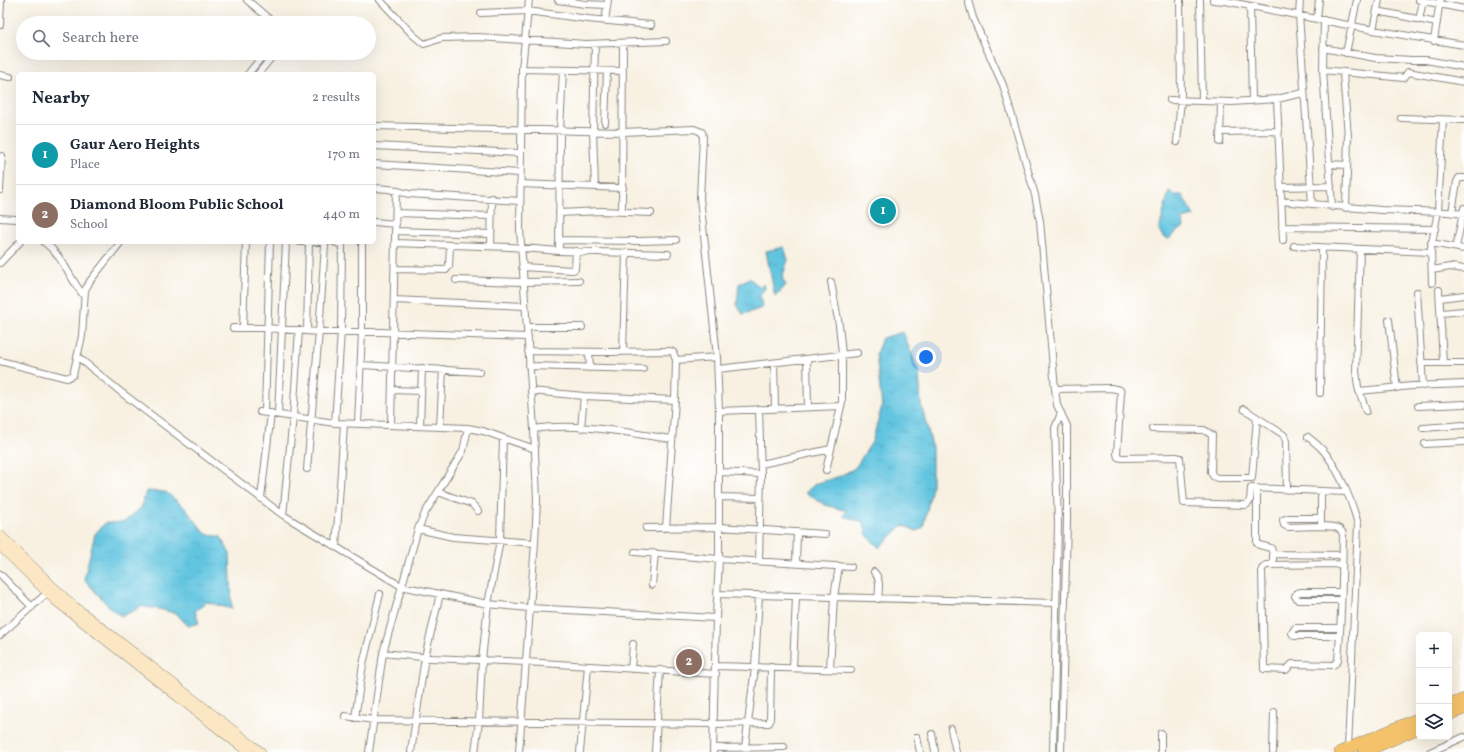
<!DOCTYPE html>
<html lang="en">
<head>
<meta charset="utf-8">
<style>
  :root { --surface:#fff; --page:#f2f2f3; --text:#1f2937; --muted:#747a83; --line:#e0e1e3; --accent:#7c3aed }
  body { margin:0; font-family:Vollkorn,serif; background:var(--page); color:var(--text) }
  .controls { position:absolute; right:12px; bottom:12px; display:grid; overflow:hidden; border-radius:6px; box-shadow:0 4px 16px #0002 }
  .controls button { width:36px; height:36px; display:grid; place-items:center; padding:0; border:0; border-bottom:1px solid var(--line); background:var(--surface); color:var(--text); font:20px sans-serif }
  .you { position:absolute; left:926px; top:357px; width:14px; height:14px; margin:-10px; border:3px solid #fff; border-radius:50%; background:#1a73e8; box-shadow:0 0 0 6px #1a73e833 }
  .badge { display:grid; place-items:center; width:26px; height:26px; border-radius:50%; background:var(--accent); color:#fff; font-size:13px; font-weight:700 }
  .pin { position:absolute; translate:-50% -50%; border:2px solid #fff; box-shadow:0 1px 4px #0006 }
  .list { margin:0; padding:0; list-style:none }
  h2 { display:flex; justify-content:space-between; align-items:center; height:52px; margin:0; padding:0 16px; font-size:17px }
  h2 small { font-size:13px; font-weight:400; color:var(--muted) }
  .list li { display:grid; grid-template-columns:26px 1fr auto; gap:12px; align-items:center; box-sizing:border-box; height:60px; padding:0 16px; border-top:1px solid var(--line) }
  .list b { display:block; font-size:15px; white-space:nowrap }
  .list p { margin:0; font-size:13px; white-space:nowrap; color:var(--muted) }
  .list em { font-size:13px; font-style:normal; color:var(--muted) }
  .icon { flex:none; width:22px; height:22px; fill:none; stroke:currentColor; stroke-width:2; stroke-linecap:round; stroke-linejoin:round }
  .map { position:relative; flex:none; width:1464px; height:752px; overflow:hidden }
  .search { position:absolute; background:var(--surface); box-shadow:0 4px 16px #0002; left:16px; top:16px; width:360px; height:44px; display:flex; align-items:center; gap:10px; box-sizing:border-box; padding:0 14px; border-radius:22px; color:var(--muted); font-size:15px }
  .panel { position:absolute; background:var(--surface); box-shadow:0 4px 16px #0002; left:16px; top:72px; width:360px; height:172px; border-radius:6px }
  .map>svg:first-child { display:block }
  .water { fill:url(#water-ripples); stroke:#3f707e }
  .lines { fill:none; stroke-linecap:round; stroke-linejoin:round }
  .street-casing { stroke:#8a867f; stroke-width:8 }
  .secondary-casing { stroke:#8a867f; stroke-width:10 }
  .highway-casing { stroke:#8a867f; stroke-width:12 }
  .street { stroke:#fff; stroke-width:6 }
  .secondary { stroke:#fbe7c3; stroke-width:9 }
  .highway { stroke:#f4c26a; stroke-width:11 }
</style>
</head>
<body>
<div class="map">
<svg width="1464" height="752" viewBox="0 0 1464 752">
  <defs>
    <pattern id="water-ripples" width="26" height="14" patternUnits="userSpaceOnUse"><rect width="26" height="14" fill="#62c5e0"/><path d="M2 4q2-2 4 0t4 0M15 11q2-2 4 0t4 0" fill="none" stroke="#54a9c0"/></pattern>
  </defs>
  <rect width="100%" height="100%" fill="#fff"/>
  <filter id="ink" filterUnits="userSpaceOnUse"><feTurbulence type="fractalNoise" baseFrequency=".025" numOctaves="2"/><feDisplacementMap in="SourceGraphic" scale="8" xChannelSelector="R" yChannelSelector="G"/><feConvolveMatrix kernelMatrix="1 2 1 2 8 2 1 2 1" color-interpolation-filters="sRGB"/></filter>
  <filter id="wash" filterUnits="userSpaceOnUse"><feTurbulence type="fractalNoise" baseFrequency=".012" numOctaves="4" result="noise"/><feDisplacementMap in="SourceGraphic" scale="16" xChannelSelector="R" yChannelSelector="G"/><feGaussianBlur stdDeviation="0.9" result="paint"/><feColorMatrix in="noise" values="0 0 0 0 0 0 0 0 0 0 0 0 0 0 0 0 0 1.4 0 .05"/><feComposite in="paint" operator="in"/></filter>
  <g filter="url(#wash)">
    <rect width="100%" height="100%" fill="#f8f1e2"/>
    <path class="water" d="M1169 191 1175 195H1182L1194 216 1182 219 1184 227C1179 231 1172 235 1169 239L1163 237 1159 230Z
      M784 247 788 260 782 278 786 285 775 297 766 251Z
      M749 278 760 287 764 284 765 288 760 295 762 308 743 314 737 305 739 284Z
      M903 332 919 373 921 404 932 446V487L923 528 916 531 903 525 879 548 867 535 863 522 843 516 847 511 825 505 805 493 815 484 840 476 855 468 872 442 882 406 876 354 882 338Z
      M146 491 166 492 184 507 206 534 221 537 230 554 232 609 207 602 195 611 199 623 188 626 177 614 163 610 141 606 132 612 121 616 110 608 84 579 95 534 105 523 124 522 141 508Z"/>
  </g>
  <g filter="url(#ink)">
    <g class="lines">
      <g class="street-casing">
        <path id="street" d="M247 0 274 23
          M380 0 413 35 424 44 442 38 478 37 586 44 666 41
          M558 0 585 4 607 5
          M968 0 973 18 1003 85 1035 195 1040 221 1055 389 1057 405 1067 426V521L1061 752
          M1200 0 1202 101
          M1213 0 1225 1 1373 30 1464 45
          M1300 0 1299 15 1312 204 1381 210 1447 212 1464 214
          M1419 0 1464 9
          M1250 6 1252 101
          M1377 11 1437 23
          M481 13 527 11 588 19 651 25
          M1317 19 1319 0
          M1324 20 1323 70 1332 207
          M1419 20 1423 1
          M605 21 608 0
          M0 25 1 0
          M1373 30 1379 0
          M1434 41 1440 0
          M1323 48 1375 58 1412 60H1426L1464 67
          M1346 53 1357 0
          M522 69 623 71
          M1323 70 1404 78 1408 72 1464 82
          M1343 73 1348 136 1346 208
          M248 74 265 53
          M258 74 275 53
          M0 75 10 77
          M1277 99 1283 240
          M1170 100 1232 102 1277 99 1303 93
          M1401 118 1464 120
          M605 123 607 71
          M374 126 622 132 694 129 702 132 703 137 700 198 717 357 719 411V559L716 618 713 752
          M1220 132 1279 131
          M1177 142 1181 100 1180 0
          M1220 142 1221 102
          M374 146 520 153
          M374 164 520 173
          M1329 164 1347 165
          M520 184 623 188
          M595 187 593 132 595 44
          M1281 187 1331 186
          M374 188 389 189 409 194 520 201
          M0 190 2 156
          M1281 201 1312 204
          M622 212 623 43
          M1452 212 1457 182 1459 178H1464
          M396 213 491 216
          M559 213 601 211 651 213
          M0 218 15 219
          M374 222 396 224
          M1282 227 1435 229
          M395 231 491 234
          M559 240 638 241 676 240
          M44 242C63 256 70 279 84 296
          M300 242H327
          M334 242 342 245 341 331 335 423
          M395 243 510 247 559 251 668 254
          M1431 243 1464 249
          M491 246 492 198
          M1294 246 1431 252
          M1456 247 1464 208
          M1360 249 1356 371 1358 387 1366 411
          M559 251 560 131 563 70
          M0 263 20 242
          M522 267 573 270 575 269 576 251
          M395 269 446 270 449 266 450 245
          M1432 270 1450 267 1464 269
          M456 280 524 282 579 281
          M1432 283 1431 248 1438 211 1443 120
          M1439 290 1443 363
          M1417 292 1423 386
          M1440 298 1464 295
          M394 300 525 306
          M1441 313 1464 311
          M1389 320 1397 388
          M527 327H582
          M233 328H267L319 332H380L528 337
          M243 328 246 242
          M307 331 309 243
          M528 351 609 352 670 351 673 352 676 360 675 400 666 528
          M623 351 626 253
          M589 352 590 368
          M78 357 122 393 283 515 401 586 488 604 529 608 716 618
          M807 359 808 407
          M676 360 717 357
          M0 361 67 378 73 375 82 336 85 290 90 281 121 242
          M774 363 775 408
          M1421 363H1464
          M361 365 480 372
          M529 366 643 369
          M718 369 857 353
          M1055 389 1111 388 1120 390 1121 393 1117 454 1118 457 1122 458 1177 457 1180 458 1184 503 1246 505C1252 502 1250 495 1251 488L1346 492
          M392 390 421 391
          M531 391 584 396 675 400
          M1359 391 1412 386 1464 384
          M1320 393 1322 248
          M1418 406 1464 404
          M759 409 761 474 759 561
          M1244 409 1284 435 1286 441 1287 490
          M719 411 841 406
          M260 412 335 423 468 428 483 431 535 449
          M265 412 270 242
          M278 414 286 242
          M358 424 362 331V242
          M391 425 396 191
          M420 426 422 368
          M440 427 443 369
          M581 428 584 396
          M1423 428 1464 425
          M534 429C578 422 627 433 672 439
          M1153 429 1204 430 1212 435 1211 472 1213 476 1217 478H1252L1257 418
          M1308 437C1314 442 1321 447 1326 454 1340 472 1352 502 1358 524L1348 748
          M1425 444 1464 442
          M761 464 831 449
          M307 469 319 332 325 245
          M826 470 842 402V354L839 325 831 282
          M719 472 761 474
          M1257 488V543L1259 545 1271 548 1273 554
          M438 492 472 504 478 511
          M1321 492V526C1329 527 1340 525 1343 534 1342 576 1342 618 1338 660L1336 663 1333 665 1295 664H1292L1286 670 1264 669 1262 569 1266 565 1342 564
          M719 497 760 498
          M261 498 271 413
          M283 515 293 417 299 330
          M1321 526 1288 527 1284 525 1283 520 1288 518H1321
          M646 528 719 527 825 534
          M418 529 453 537 535 543
          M336 547 344 424
          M635 552 719 559 851 567
          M796 563 797 532
          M1273 565V554L1342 555
          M874 572C881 579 879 589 878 599
          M0 574 32 607
          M652 585 655 553
          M717 594 1056 603
          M1341 600H1298L1295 596 1297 593 1301 592H1341
          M0 635 47 593
          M1339 636H1294L1292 633 1295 628H1340
          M383 653 431 658 526 662 716 674
          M716 666 851 670
          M793 668 796 596
          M631 669 633 644
          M830 669 834 597 839 566
          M345 716 374 720 713 724 769 723 770 721 771 667
          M355 718 363 664 380 594
          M951 729 956 752
          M932 734 935 752
          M917 737 920 752
          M745 747 755 667 759 595
          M714 748 784 747
          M369 752 383 653 418 529 425 513 463 451 468 428
          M411 752 425 657 440 594
          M475 752 479 721 482 660 488 604 500 540 503 438
          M519 752 535 543 537 500 534 429 520 229 522 69 529 0
          M580 752 588 666
          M655 752 660 670
          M1053 752 1058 524 1055 428 1061 413
          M1161 752V733
          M1273 752 1274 712
          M1430 752 1464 737"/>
      </g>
      <g class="secondary-casing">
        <path id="secondary" d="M0 535 70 603 261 752
          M0 546 56 601 248 752"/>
      </g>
      <g class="highway-casing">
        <path id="highway" d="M1449 705 1464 699
          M1449 715 1464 709
          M1340 752 1419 718
          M1364 752 1419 728"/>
      </g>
      <use href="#street" class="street"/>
      <use href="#secondary" class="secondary"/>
      <use href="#highway" class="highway"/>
    </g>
  </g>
</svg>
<div class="controls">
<button>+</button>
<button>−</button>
<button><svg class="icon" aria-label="layers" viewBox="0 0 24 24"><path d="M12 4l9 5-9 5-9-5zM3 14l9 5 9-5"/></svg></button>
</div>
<div class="you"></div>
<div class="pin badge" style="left:883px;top:211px;background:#0f9aa8">1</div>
<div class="pin badge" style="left:689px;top:662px;background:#8d6e63">2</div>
<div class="search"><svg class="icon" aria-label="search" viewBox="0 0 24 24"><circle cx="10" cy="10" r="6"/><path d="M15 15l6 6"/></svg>Search here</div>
<section class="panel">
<h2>Nearby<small>2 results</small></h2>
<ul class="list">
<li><span class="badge" style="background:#0f9aa8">1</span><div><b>Gaur Aero Heights</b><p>Place</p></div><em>170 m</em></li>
<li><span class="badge" style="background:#8d6e63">2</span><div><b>Diamond Bloom Public School</b><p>School</p></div><em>440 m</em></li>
</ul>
</section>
</div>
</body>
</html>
